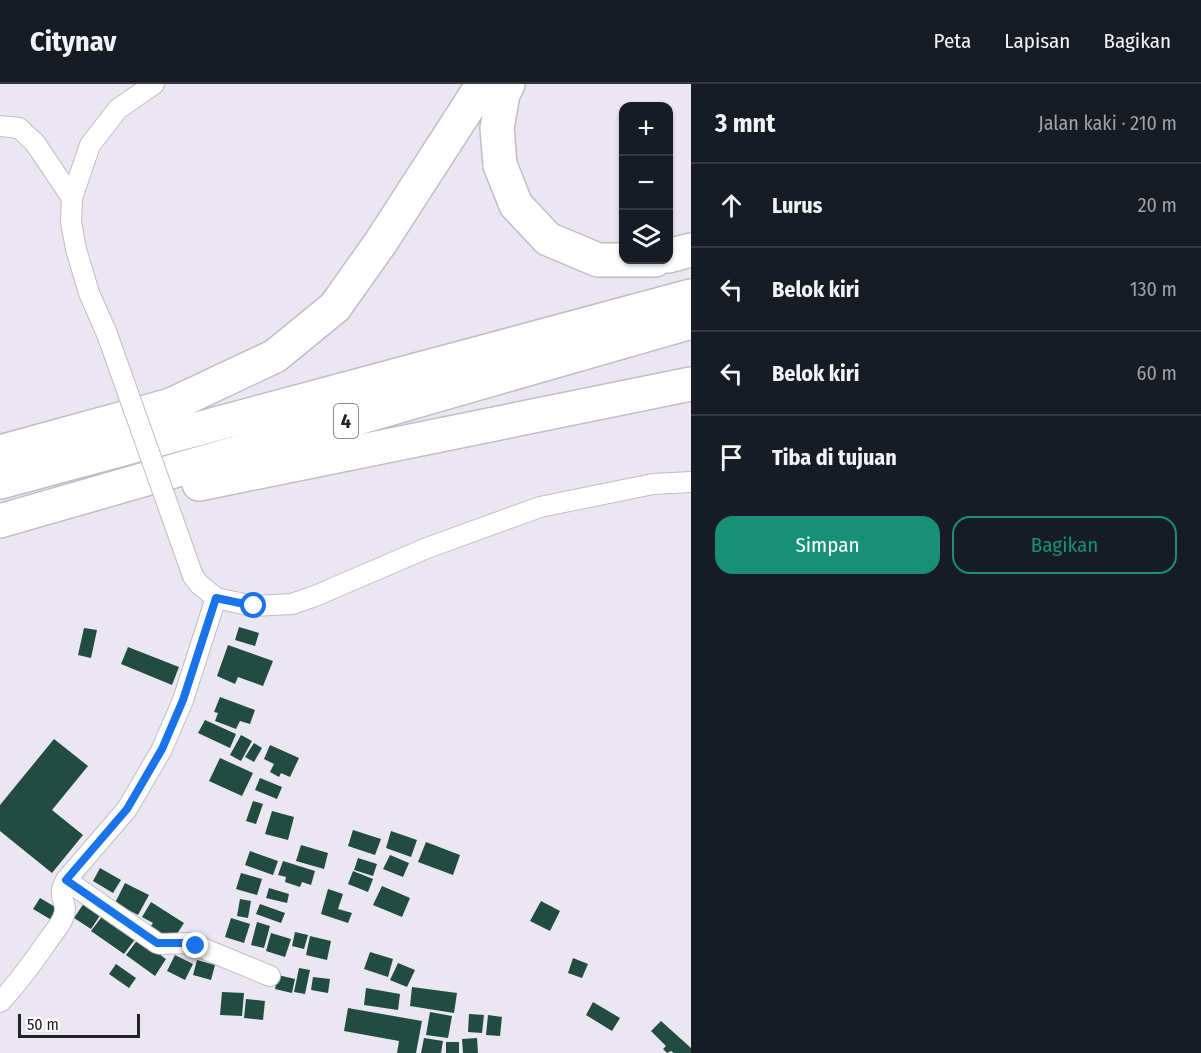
<!DOCTYPE html>
<html lang="id">
<head>
<meta charset="utf-8">
<style>
  :root { --surface:#171b24; --page:#242831; --text:#f1f3f6; --muted:#9ea1a6; --line:#363941; --accent:#179075 }
  body { margin:0; font-family:"Fira Sans Condensed",sans-serif; background:var(--page); color:var(--text) }
  .controls { position:absolute; right:18px; top:18px; display:grid; overflow:hidden; border-radius:12px; box-shadow:0 2px 4px #0004 }
  .controls button { width:54px; height:54px; display:grid; place-items:center; padding:0; border:0; border-bottom:2px solid var(--line); background:var(--surface); color:var(--text); font:30px sans-serif }
  .scale { position:absolute; left:18px; bottom:15px; width:122px; box-sizing:border-box; padding-left:6px; border:3px solid #232226; border-top:0; font-size:16px; line-height:21px; white-space:nowrap; color:#232226; -webkit-text-stroke:4px #fff; paint-order:stroke }
  .stop { position:absolute; width:18px; height:18px; margin:-14px; border:4px solid #1a73e8; border-radius:50%; background:#fff }
  .stop.end { background:#1a73e8; border-color:#fff; box-shadow:0 2px 6px #0008 }
  .list { margin:0; padding:0; list-style:none }
  h2 { display:flex; justify-content:space-between; align-items:center; height:78px; margin:0; padding:0 24px; font-size:26px }
  h2 small { font-size:20px; font-weight:400; color:var(--muted) }
  .list li { display:grid; grid-template-columns:39px 1fr auto; gap:18px; align-items:center; box-sizing:border-box; height:84px; padding:0 24px; border-top:2px solid var(--line) }
  .list b { display:block; font-size:22px; white-space:nowrap }
  .list em { font-size:20px; font-style:normal; color:var(--muted) }
  .actions { display:flex; gap:12px; padding:18px 24px }
  .actions a { flex:1; padding:14px 0; border:2px solid var(--accent); border-radius:18px; text-align:center; font-size:21px; color:var(--accent) }
  .actions .main { background:var(--accent); color:#fff }
  .icon { flex:none; width:33px; height:33px; fill:none; stroke:currentColor; stroke-width:2; stroke-linecap:round; stroke-linejoin:round }
  .map { position:relative; flex:none; width:691px; height:969px; overflow:hidden }
  header { display:flex; align-items:center; gap:36px; box-sizing:border-box; height:84px; padding:0 30px; background:var(--surface); border-bottom:2px solid var(--line) }
  header strong { font-size:28px }
  nav { display:flex; gap:33px; margin-inline-start:auto; font-size:21px }
  main { display:flex }
  aside { flex:1; background:var(--surface) }
  .map>svg:first-child { display:block }
  .building { fill:#224c40 }
  .lines { fill:none; stroke-linecap:round; stroke-linejoin:round }
  .street-casing { stroke:#c0bdc8; stroke-width:22 }
  .highway-casing { stroke:#c0bdc8; stroke-width:36 }
  .street { stroke:#fff; stroke-width:20 }
  .highway { stroke:#fff; stroke-width:33 }
  .street-bridge-casing { stroke:#c0bdc8; stroke-width:22; stroke-linecap:butt }
  .street-bridge { stroke:#fff; stroke-width:20 }
  .route { stroke:#1a73e8; stroke-width:8 }
  .labels { text-anchor:middle; stroke-width:6; stroke-linejoin:round; paint-order:stroke }
  .shield { fill:#fff; stroke:#656467; stroke-width:1.5 }
  .shield-label { font-size:20px; font-weight:bold; fill:#232226 }
</style>
</head>
<body>
<header>
<strong>Citynav</strong>
<nav><a>Peta</a><a>Lapisan</a><a>Bagikan</a></nav>
</header>
<main>
<div class="map">
<svg width="691" height="969" viewBox="0 0 691 969">
  <rect width="100%" height="100%" fill="#eae6f2"/>
  <path class="building" d="M239 543 259 549 255 562 235 556Z
    M84 544 97 546 91 574 78 571Z
    M228 561 273 577 263 602 238 593 235 600 217 592Z
    M128 563 179 583 172 601 121 580Z
    M220 613 255 626 250 640 240 637 236 645 215 637 218 629 214 628Z
    M205 636 236 650 230 664 198 649Z
    M241 651 252 657 241 677 230 671Z
    M54 655 88 682 52 726 83 751 52 789 0 747V721Z
    M254 659 262 664 254 678 245 673Z
    M270 661 299 674 290 693 281 689 279 693 270 688 274 680 264 675Z
    M220 674 253 689 242 712 209 697Z
    M260 694 282 703 277 715 255 706Z
    M253 717 263 720 256 740 246 737Z
    M272 727 294 733 288 756 265 750Z
    M353 746 381 755 375 771 348 762Z
    M391 747 417 756 411 773 386 764Z
    M426 758 460 771 453 791 418 778Z
    M301 761 328 769 324 785 296 777Z
    M250 767 278 777 273 791 245 781Z
    M390 771 409 779 403 793 383 785Z
    M358 774 377 780 373 792 354 786Z
    M283 777 315 787 311 801 302 798 300 803 285 798 286 793 278 791Z
    M100 784 121 796 113 809 93 797Z
    M353 787 373 795 368 808 348 800Z
    M241 789 262 795 257 811 236 805Z
    M125 799 149 811 138 831 115 819Z
    M382 802 410 814 402 833 373 821Z
    M269 804 289 810 287 819 266 814Z
    M328 805 343 810 338 825 352 829 348 839 321 830Z
    M40 814 62 827 55 838 33 825Z
    M240 815 251 817 248 834 237 832Z
    M541 817 560 827 550 847 530 837Z
    M151 818 184 839 175 853 169 849 166 853 150 843 153 839 142 833Z
    M84 819 101 830 91 845 74 834Z
    M260 820 285 829 281 839 256 830Z
    M103 831 136 854 124 870 91 847Z
    M231 834 250 840 244 859 225 853Z
    M257 838 270 842 264 864 251 861Z
    M295 848 308 851 304 865 292 862Z
    M271 849 291 855 285 873 266 867Z
    M310 852 331 857 327 876 306 871Z
    M138 855 166 875 155 892 126 871Z
    M370 868 393 875 388 893 364 885Z
    M175 871 193 880 185 896 167 887Z
    M573 874 588 880 582 894 568 889Z
    M197 876 215 881 211 896 193 891Z
    M398 879 415 886 407 903 390 896Z
    M116 880 136 894 129 904 109 890Z
    M299 884 310 886 305 910 294 908Z
    M278 891 295 895 292 909 275 905Z
    M313 893 330 895 328 909 311 906Z
    M412 903 457 909 454 929 410 922Z
    M366 904 400 910 398 926 364 921Z
    M222 908 244 909 242 932 220 931Z
    M246 915 265 917 263 936 244 934Z
    M593 918 620 934 612 947 586 931Z
    M348 924 422 937 416 969H397L399 957 344 947Z
    M430 928 452 932 448 954 426 951Z
    M469 930 484 931 482 949 468 948Z
    M488 931 502 933 500 952 486 951Z
    M661 937 691 964V969H674L671 967 667 969 663 965 666 962 651 947Z
    M424 954 443 957 441 969H421Z
    M477 954 478 969H463L462 955Z
    M446 958H459V969H446Z"/>
  <g class="lines">
    <g class="street-casing">
      <path id="street" d="M0 42 19 44 35 59 72 114
        M107 250 89 209 76 165 71 138 72 114 90 61 118 25 154 0
        M193 492 199 500 216 514 253 522 292 520 315 512 427 464 540 423 653 400 691 398
        M66 796 157 859 161 860 190 859 270 892
        M0 918C19 898 34 877 49 855 55 847 62 839 64 831 69 816 55 815 66 796L127 725 162 665 183 616 216 514"/>
    </g>
    <g class="highway-casing">
      <path id="highway" d="M508 0 503 10 497 44 500 81 516 121 548 155 598 176H655
        M668 172 691 166
        M0 368 171 321 275 272 335 223 381 158 483 0
        M0 398 691 212
        M199 400 691 300
        M0 437 691 238"/>
    </g>
    <use href="#street" class="street"/>
    <use href="#highway" class="highway"/>
    <g class="street-bridge-casing">
      <path id="street-bridge" d="M107 250 193 492"/>
    </g>
    <use href="#street-bridge" class="street-bridge"/>
  </g>
  <g class="lines">
    <path class="route" d="M196 862 184 859H157L66 796 127 725 162 665 183 616 216 514 254 522"/>
  </g>
  <g class="labels">
    <rect class="shield" x="334" y="320" width="24" height="34" rx="4.5"/>
    <g class="shield-label">
      <text x="346" y="344">4</text>
    </g>
  </g>
</svg>
<div class="controls">
<button>+</button>
<button>−</button>
<button><svg class="icon" aria-label="layers" viewBox="0 0 24 24"><path d="M12 4l9 5-9 5-9-5zM3 14l9 5 9-5"/></svg></button>
</div>
<div class="scale">50 m</div>
<div class="stop" style="left:254px;top:522px"></div>
<div class="stop end" style="left:196px;top:862px"></div>
</div>
<aside>
<h2>3 mnt<small>Jalan kaki · 210 m</small></h2>
<ul class="list">
<li><svg class="icon" aria-label="ahead" viewBox="0 0 24 24"><path d="M12 20V5M6 11l6-6 6 6"/></svg><div><b>Lurus</b></div><em>20 m</em></li>
<li><svg class="icon" aria-label="left" viewBox="0 0 24 24"><path d="M17 20v-9H6M10 6l-5 5 5 5"/></svg><div><b>Belok kiri</b></div><em>130 m</em></li>
<li><svg class="icon" aria-label="left" viewBox="0 0 24 24"><path d="M17 20v-9H6M10 6l-5 5 5 5"/></svg><div><b>Belok kiri</b></div><em>60 m</em></li>
<li><svg class="icon" aria-label="arrive" viewBox="0 0 24 24"><path d="M6 21V4h12l-3 4 3 4H6"/></svg><div><b>Tiba di tujuan</b></div></li>
</ul>
<div class="actions"><a class="main">Simpan</a><a>Bagikan</a></div>
</aside>
</main>
</body>
</html>
